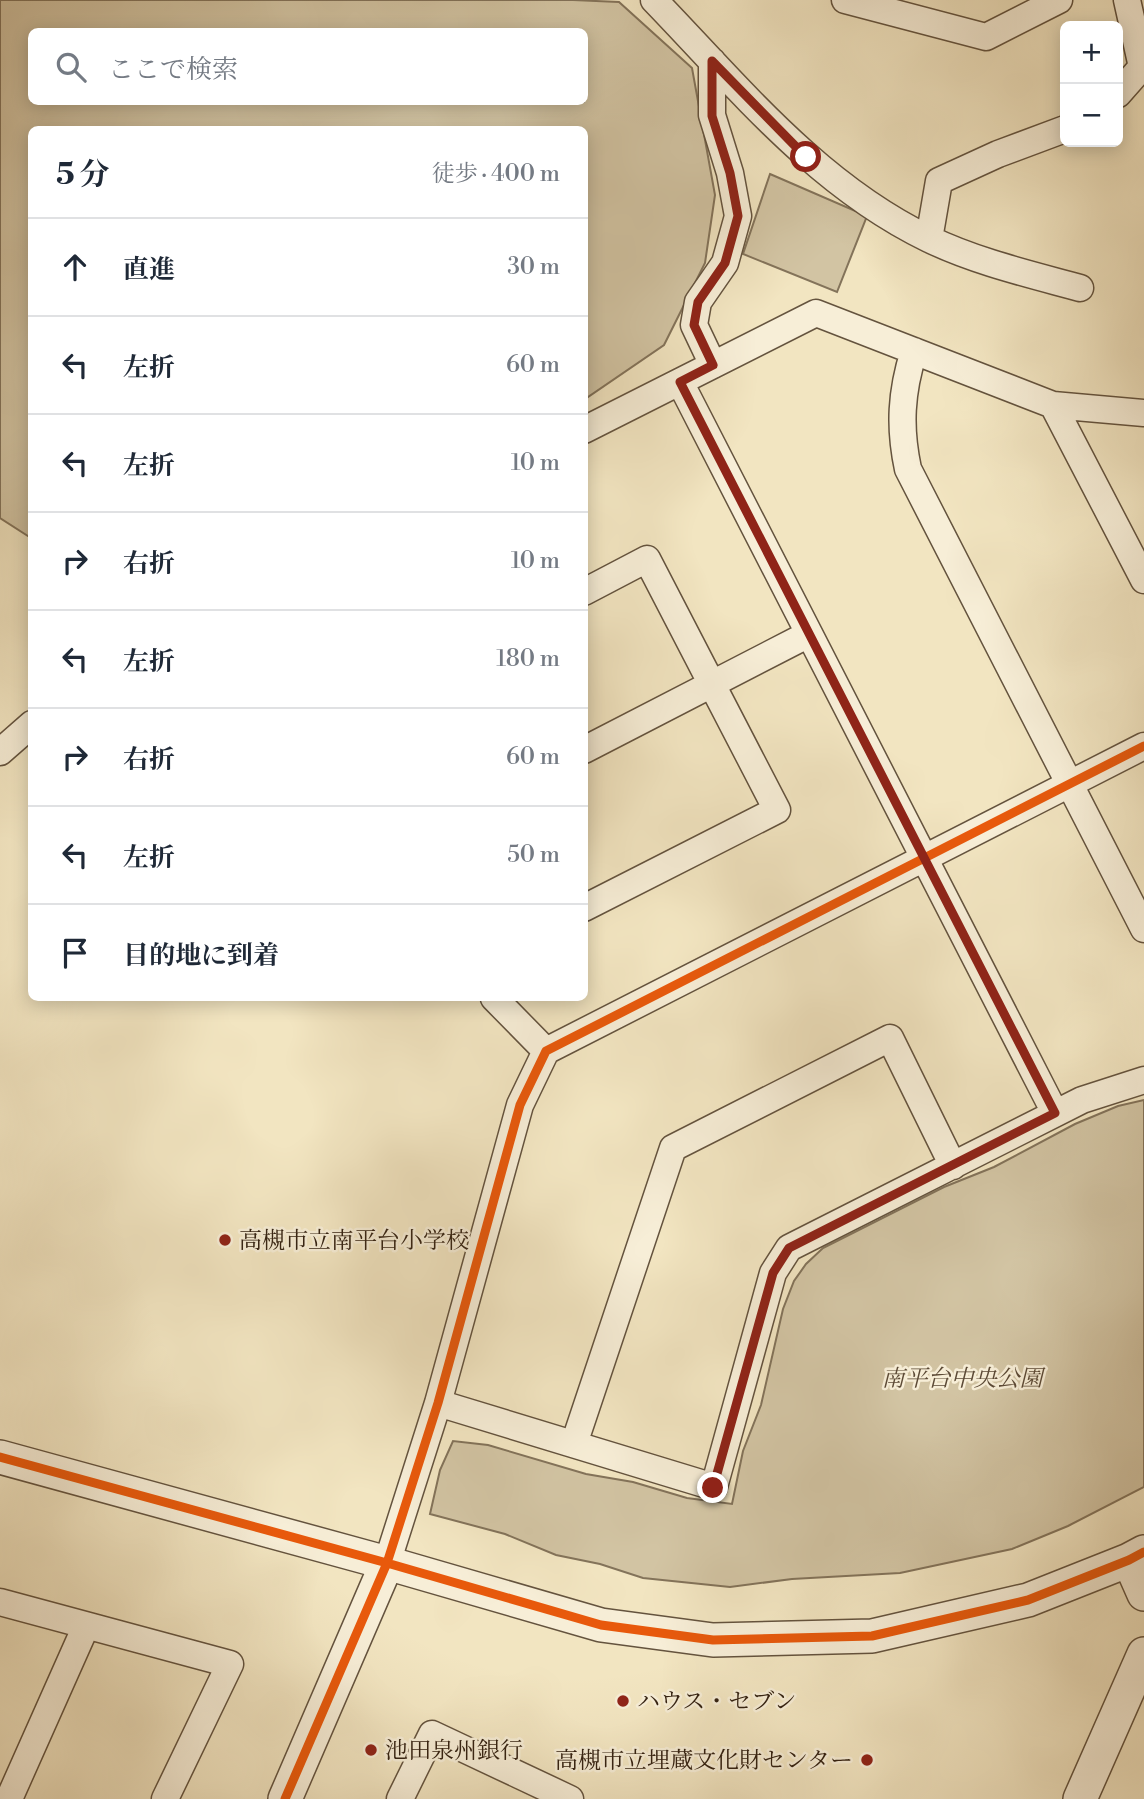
<!DOCTYPE html>
<html lang="ja">
<head>
<meta charset="utf-8">
<style>
  :root { --surface:#fff; --page:#f2f2f3; --text:#1f2937; --muted:#747a83; --line:#e0e1e3 }
  body { margin:0; font-family:"Libre Bodoni","Noto Serif JP",serif; background:var(--page); color:var(--text) }
  .controls { position:absolute; right:21px; top:21px; display:grid; overflow:hidden; border-radius:10px; box-shadow:0 4px 18px #0003 }
  .controls button { width:63px; height:63px; display:grid; place-items:center; padding:0; border:0; border-bottom:2px solid var(--line); background:var(--surface); color:var(--text); font:35px sans-serif }
  .stop { position:absolute; width:21px; height:21px; margin:-16px; border:5px solid #8f2418; border-radius:50%; background:#fff }
  .stop.end { background:#8f2418; border-color:#fff; box-shadow:0 2px 7px #0008 }
  .list { margin:0; padding:0; list-style:none }
  h2 { display:flex; justify-content:space-between; align-items:center; height:91px; margin:0; padding:0 28px; font-size:30px }
  h2 small { font-size:23px; font-weight:400; color:var(--muted) }
  .list li { display:grid; grid-template-columns:46px 1fr auto; gap:21px; align-items:center; box-sizing:border-box; height:98px; padding:0 28px; border-top:2px solid var(--line) }
  .list b { display:block; font-size:26px; white-space:nowrap }
  .list em { font-size:23px; font-style:normal; color:var(--muted) }
  .icon { flex:none; width:38px; height:38px; fill:none; stroke:currentColor; stroke-width:2; stroke-linecap:round; stroke-linejoin:round }
  .map { position:relative; flex:none; width:1144px; height:1799px; overflow:hidden }
  .search { position:absolute; background:var(--surface); box-shadow:0 4px 18px #0003; left:28px; top:28px; width:560px; height:77px; display:flex; align-items:center; gap:18px; box-sizing:border-box; padding:0 24px; border-radius:10px; color:var(--muted); font-size:26px }
  .panel { position:absolute; background:var(--surface); box-shadow:0 4px 18px #0003; left:28px; top:126px; width:560px; height:875px; border-radius:10px }
  .map>svg:first-child { display:block }
  .green { fill:#d2c4a3; stroke:#83735a; stroke-width:2; fill-rule:evenodd }
  .lines { fill:none; stroke-linecap:round; stroke-linejoin:round }
  .minor-casing { stroke:#64533e; stroke-width:29 }
  .tertiary-casing { stroke:#64533e; stroke-width:36 }
  .minor { stroke:#f7eed7; stroke-width:26 }
  .tertiary { stroke:#f7eed7; stroke-width:33 }
  .cycleway-casing { stroke:#f7eed7; stroke-width:13 }
  .cycleway { stroke:#e8590c; stroke-width:9 }
  .route { stroke:#8f2418; stroke-width:9 }
  .poi-dot { fill:#8f2418; stroke:#f7eed7; stroke-width:2.5 }
  .labels { text-anchor:middle; stroke-width:5; stroke-linejoin:round; paint-order:stroke }
  .poi-label { font-size:23px; fill:#342212; stroke:#f7eed7; text-anchor:start }
  .park-label { font-size:23px; font-style:italic; fill:#5c4a36; stroke:#f7eed7 }
</style>
</head>
<body>
<div class="map">
<svg width="1144" height="1799" viewBox="0 0 1144 1799">
  <rect width="100%" height="100%" fill="#f2e5c1"/>
  <filter id="stains"><feTurbulence type="fractalNoise" baseFrequency=".00286" numOctaves="4"/><feColorMatrix values="0 0 0 0 .2 0 0 0 0 .09 0 0 0 0 .02 0 0 0 .5 -.17"/></filter>
  <radialGradient id="worn" r=".72"><stop offset=".6" stop-color="#630" stop-opacity="0"/><stop offset="1" stop-color="#630" stop-opacity=".3"/></radialGradient>
  <path class="green" d="M0 0H573L619 2 692 68 715 195 705 263 664 345 585 399 584 130H32L31 538 0 518ZM32 32H584V102H32Z
    M770 174 867 216 837 292 743 254Z
    M1144 1100V1487L1068 1526 1012 1549 900 1573 792 1579 730 1587 643 1578 600 1564 556 1555 505 1534 430 1514 440 1470 453 1441 488 1445 586 1474 633 1482 687 1498 732 1504 743 1451 761 1405 783 1309 794 1281 806 1264 823 1248 944 1187 994 1167 1075 1124 1118 1106Z"/>
  <g class="lines">
    <g class="minor-casing">
      <path id="minor" d="M654 0C739 88 817 185 929 239 977 262 1029 274 1080 288
        M845 0 986 37 1059 0
        M712 61V115L730 173 738 216 725 263 698 302 694 325 713 365
        M1118 94 1142 67 1127 0
        M929 239 939 181 998 154 1065 129
        M914 351C901 392 899 427 908 469L1144 929
        M680 382 1055 1113
        M1053 405 1144 580
        M584 430 816 313 1053 405 1144 413
        M584 592 647 559 777 810 584 908
        M584 750 809 634
        M0 752 32 724
        M494 998 546 1051
        M438 1403 714 1487 773 1273 789 1248 1082 1100 1144 1080
        M574 1444 673 1148 890 1038 953 1166
        M387 1563 438 1403 520 1105 546 1051 1144 746
        M0 1602 230 1664 165 1799
        M9 1799 86 1626
        M400 1799 432 1734 570 1799"/>
    </g>
    <g class="tertiary-casing">
      <path id="tertiary" d="M0 1457 387 1563 601 1625 713 1640 872 1636 1028 1600 1129 1560 1144 1552
        M1129 1560 1144 1594
        M285 1799 387 1563
        M1080 1799 1144 1654"/>
    </g>
    <use href="#minor" class="minor"/>
    <use href="#tertiary" class="tertiary"/>
    <g class="cycleway-casing">
      <path id="cycleway" d="M0 1457 387 1563 601 1625 713 1640 872 1636 1028 1600 1129 1560 1144 1552
        M285 1799 387 1563 438 1403 520 1105 546 1051 1144 746"/>
    </g>
    <use href="#cycleway" class="cycleway"/>
  </g>
  <g class="lines">
    <path class="route" d="M713 1488 773 1273 789 1248 1055 1113 680 382 713 365 694 325 698 302 725 263 738 216 730 173 712 116V61L806 157"/>
  </g>
  <g class="poi-dot">
    <circle cx="225" cy="1240" r="7"/>
    <circle cx="623" cy="1701" r="7"/>
    <circle cx="371" cy="1750" r="7"/>
    <circle cx="867" cy="1760" r="7"/>
  </g>
  <g class="labels">
    <g class="poi-label">
      <text x="239" y="1248">高槻市立南平台小学校</text>
      <text x="637" y="1709">ハウス・セブン</text>
      <text x="385" y="1758">池田泉州銀行</text>
      <text x="853" y="1768" text-anchor="end">高槻市立埋蔵文化財センター</text>
    </g>
    <g class="park-label">
      <text x="962" y="1386">南平台中央公園</text>
    </g>
  </g>
  <rect width="100%" height="100%" filter="url(#stains)"/>
  <rect width="100%" height="100%" fill="url(#worn)"/>
</svg>
<div class="controls">
<button>+</button>
<button>−</button>
</div>
<div class="stop" style="left:806px;top:157px"></div>
<div class="stop end" style="left:713px;top:1488px"></div>
<div class="search"><svg class="icon" aria-label="search" viewBox="0 0 24 24"><circle cx="10" cy="10" r="6"/><path d="M15 15l6 6"/></svg>ここで検索</div>
<section class="panel">
<h2>5 分<small>徒歩 · 400 m</small></h2>
<ul class="list">
<li><svg class="icon" aria-label="ahead" viewBox="0 0 24 24"><path d="M12 20V5M6 11l6-6 6 6"/></svg><div><b>直進</b></div><em>30 m</em></li>
<li><svg class="icon" aria-label="left" viewBox="0 0 24 24"><path d="M17 20v-9H6M10 6l-5 5 5 5"/></svg><div><b>左折</b></div><em>60 m</em></li>
<li><svg class="icon" aria-label="left" viewBox="0 0 24 24"><path d="M17 20v-9H6M10 6l-5 5 5 5"/></svg><div><b>左折</b></div><em>10 m</em></li>
<li><svg class="icon" aria-label="right" viewBox="0 0 24 24"><path d="M7 20v-9h11M14 6l5 5-5 5"/></svg><div><b>右折</b></div><em>10 m</em></li>
<li><svg class="icon" aria-label="left" viewBox="0 0 24 24"><path d="M17 20v-9H6M10 6l-5 5 5 5"/></svg><div><b>左折</b></div><em>180 m</em></li>
<li><svg class="icon" aria-label="right" viewBox="0 0 24 24"><path d="M7 20v-9h11M14 6l5 5-5 5"/></svg><div><b>右折</b></div><em>60 m</em></li>
<li><svg class="icon" aria-label="left" viewBox="0 0 24 24"><path d="M17 20v-9H6M10 6l-5 5 5 5"/></svg><div><b>左折</b></div><em>50 m</em></li>
<li><svg class="icon" aria-label="arrive" viewBox="0 0 24 24"><path d="M6 21V4h12l-3 4 3 4H6"/></svg><div><b>目的地に到着</b></div></li>
</ul>
</section>
</div>
</body>
</html>
